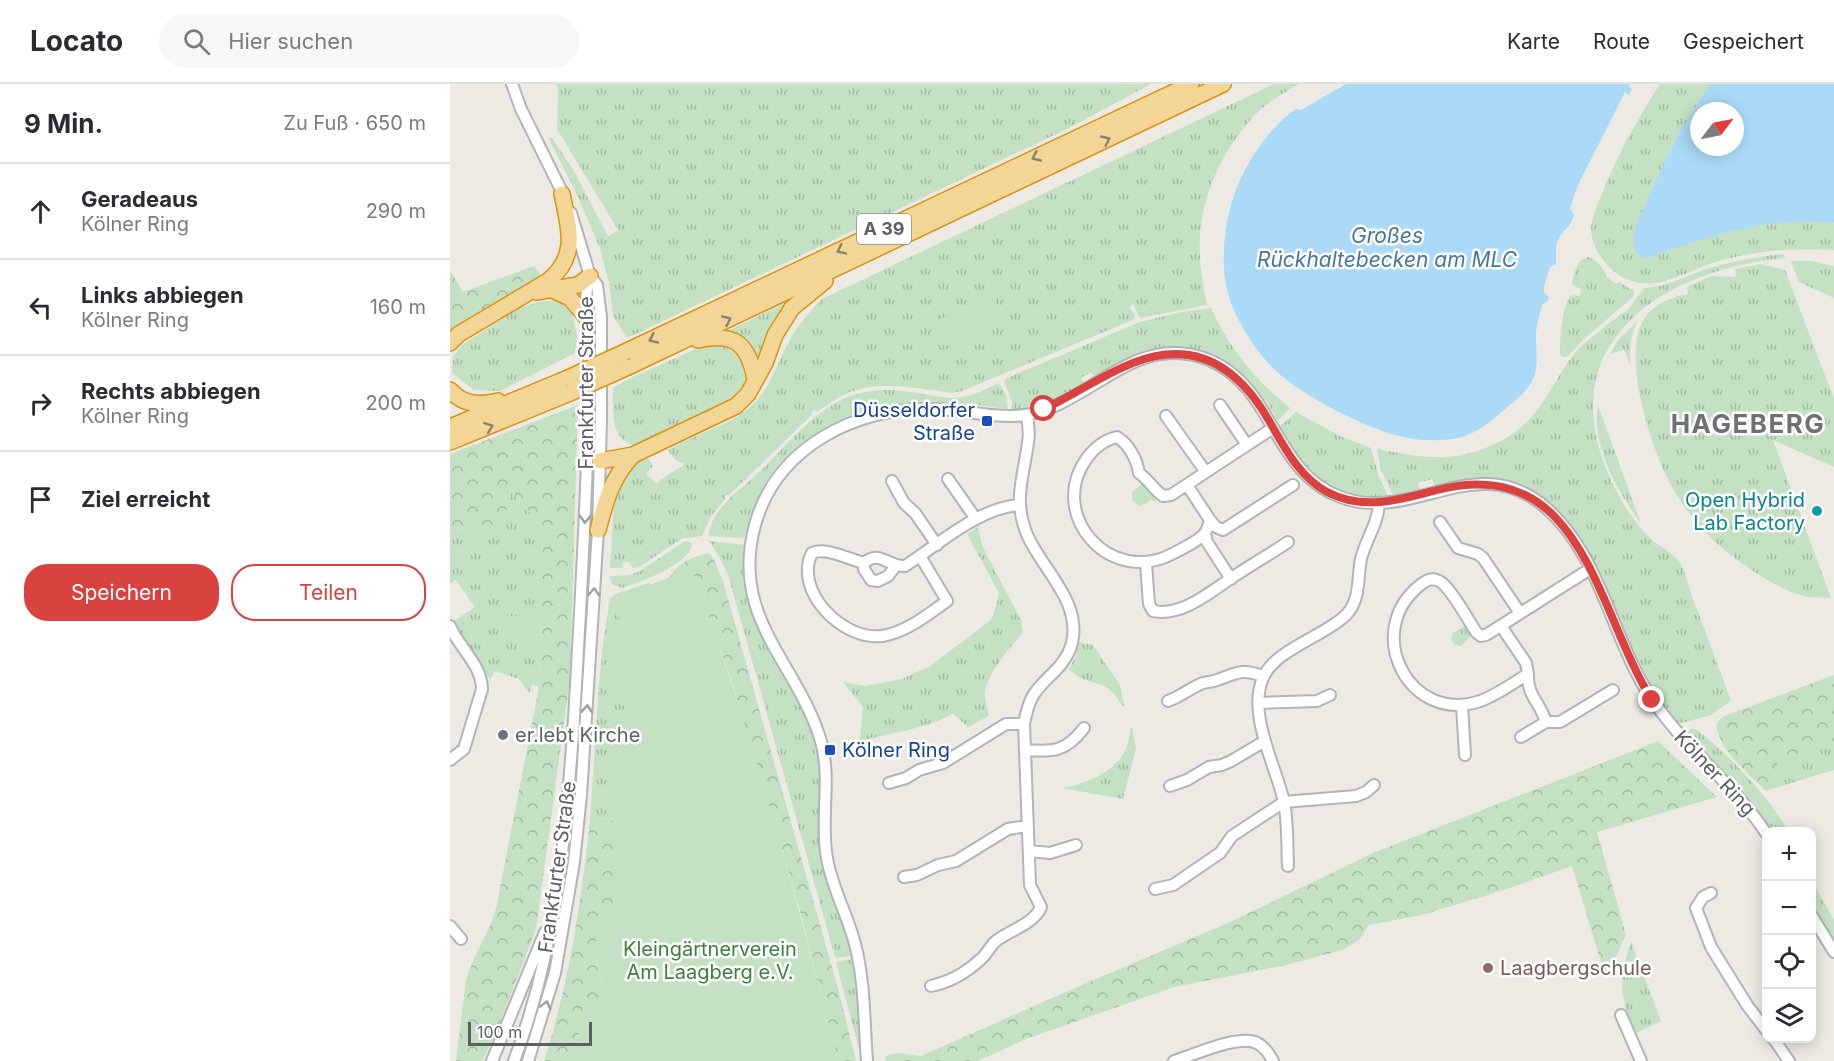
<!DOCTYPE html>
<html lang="de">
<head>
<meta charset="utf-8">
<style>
  :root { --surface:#fff; --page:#f7f7f7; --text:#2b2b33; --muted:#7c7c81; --line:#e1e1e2; --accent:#d9423e }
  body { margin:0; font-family:Inter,sans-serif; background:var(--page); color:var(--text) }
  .controls { position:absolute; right:18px; bottom:18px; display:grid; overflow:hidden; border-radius:12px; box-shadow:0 3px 15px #0003 }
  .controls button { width:54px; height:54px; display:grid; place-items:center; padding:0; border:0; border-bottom:2px solid var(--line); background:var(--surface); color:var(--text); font:30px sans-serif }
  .compass { position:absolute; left:1240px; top:18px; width:54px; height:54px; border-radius:50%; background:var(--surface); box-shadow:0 3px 15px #0003; rotate:58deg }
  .scale { position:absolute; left:18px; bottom:15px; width:124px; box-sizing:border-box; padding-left:6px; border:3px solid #5c5f63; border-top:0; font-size:16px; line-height:21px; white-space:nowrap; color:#5c5f63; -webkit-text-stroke:4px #fff; paint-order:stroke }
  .stop { position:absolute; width:18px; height:18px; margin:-14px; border:4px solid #d9423e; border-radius:50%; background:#fff }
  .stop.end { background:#d9423e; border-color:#fff; box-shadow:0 2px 6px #0008 }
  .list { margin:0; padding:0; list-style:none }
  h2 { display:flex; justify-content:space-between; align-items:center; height:78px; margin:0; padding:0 24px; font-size:26px }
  h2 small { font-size:20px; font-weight:400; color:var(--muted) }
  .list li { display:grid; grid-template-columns:39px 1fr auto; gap:18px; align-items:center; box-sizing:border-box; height:96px; padding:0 24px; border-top:2px solid var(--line) }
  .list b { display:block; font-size:22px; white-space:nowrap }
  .list p { margin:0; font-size:20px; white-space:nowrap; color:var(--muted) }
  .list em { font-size:20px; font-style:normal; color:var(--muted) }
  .actions { display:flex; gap:12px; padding:18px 24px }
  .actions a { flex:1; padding:14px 0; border:2px solid var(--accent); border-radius:24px; text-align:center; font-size:21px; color:var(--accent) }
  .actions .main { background:var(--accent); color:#fff }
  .icon { flex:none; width:33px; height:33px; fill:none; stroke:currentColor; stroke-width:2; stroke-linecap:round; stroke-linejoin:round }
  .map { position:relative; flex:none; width:1384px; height:977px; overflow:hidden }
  header { display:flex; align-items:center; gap:36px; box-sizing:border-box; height:84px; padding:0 30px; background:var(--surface); border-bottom:2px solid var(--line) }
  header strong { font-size:28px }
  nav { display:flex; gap:33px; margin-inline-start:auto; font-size:21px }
  .search { width:420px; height:54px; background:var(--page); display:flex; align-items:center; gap:15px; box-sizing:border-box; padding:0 21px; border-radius:33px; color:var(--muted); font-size:22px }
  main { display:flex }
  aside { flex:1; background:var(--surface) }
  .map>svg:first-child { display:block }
  .grass { fill:url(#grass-tufts) }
  .forest { fill:url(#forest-crowns) }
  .garden { fill:#c4e2c3 }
  .water { fill:#aadaf7; fill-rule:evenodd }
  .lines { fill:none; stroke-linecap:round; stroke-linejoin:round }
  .minor-casing { stroke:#b1b4b8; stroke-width:14 }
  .highway-casing { stroke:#db9315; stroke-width:18 }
  .minor { stroke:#fff; stroke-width:10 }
  .highway { stroke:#f3d695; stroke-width:15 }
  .highway-bridge-casing { stroke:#db9315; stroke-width:18; stroke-linecap:butt }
  .highway-bridge { stroke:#f3d695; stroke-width:15 }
  .oneway { stroke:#898372 }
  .oneway2 { stroke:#9d9fa1 }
  .route { stroke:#d9423e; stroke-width:8 }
  .transit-dot { fill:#1a4fb4; stroke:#fff; stroke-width:2 }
  .culture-dot { fill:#0f9aa8; stroke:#fff; stroke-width:2 }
  .worship-dot { fill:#6b7280; stroke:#fff; stroke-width:2 }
  .education-dot { fill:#8d6e63; stroke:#fff; stroke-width:2 }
  .labels { text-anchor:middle; stroke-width:5; stroke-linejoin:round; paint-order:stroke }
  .shield { fill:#fff; stroke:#8d8f92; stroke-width:1.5 }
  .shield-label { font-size:18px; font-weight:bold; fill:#5c5f63 }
  .street-label { font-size:20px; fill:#5c5f63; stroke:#fff }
  .transit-label { font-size:20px; fill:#164399; stroke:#fff; text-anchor:end }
  .culture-label { font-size:20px; fill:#0d838f; stroke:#fff; text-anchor:end }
  .worship-label { font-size:20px; fill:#5b616d; stroke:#fff; text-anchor:start }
  .park-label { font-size:20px; fill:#3e813d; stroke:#fff }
  .education-label { font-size:20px; fill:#785e54; stroke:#fff; text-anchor:start }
  .water-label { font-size:21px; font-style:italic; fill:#46769f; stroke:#fff }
  .district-label { font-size:26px; font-weight:bold; letter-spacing:1.5px; fill:#6d7175; stroke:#fff }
</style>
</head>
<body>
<header>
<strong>Locato</strong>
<div class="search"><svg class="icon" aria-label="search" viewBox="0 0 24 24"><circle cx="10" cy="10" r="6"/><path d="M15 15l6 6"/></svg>Hier suchen</div>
<nav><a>Karte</a><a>Route</a><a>Gespeichert</a></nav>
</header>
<main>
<aside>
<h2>9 Min.<small>Zu Fuß · 650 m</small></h2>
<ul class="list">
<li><svg class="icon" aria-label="ahead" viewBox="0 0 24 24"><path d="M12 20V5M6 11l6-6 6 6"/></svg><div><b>Geradeaus</b><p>Kölner Ring</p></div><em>290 m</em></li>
<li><svg class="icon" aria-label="left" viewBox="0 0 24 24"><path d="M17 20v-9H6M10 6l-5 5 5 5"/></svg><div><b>Links abbiegen</b><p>Kölner Ring</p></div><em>160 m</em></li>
<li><svg class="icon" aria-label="right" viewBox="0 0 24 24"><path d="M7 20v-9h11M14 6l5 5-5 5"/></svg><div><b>Rechts abbiegen</b><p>Kölner Ring</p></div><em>200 m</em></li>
<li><svg class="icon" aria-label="arrive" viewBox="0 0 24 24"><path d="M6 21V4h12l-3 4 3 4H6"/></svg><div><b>Ziel erreicht</b></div></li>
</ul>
<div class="actions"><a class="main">Speichern</a><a>Teilen</a></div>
</aside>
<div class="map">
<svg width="1384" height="977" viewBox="0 0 1384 977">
  <defs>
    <pattern id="grass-tufts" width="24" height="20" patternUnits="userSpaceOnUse" patternTransform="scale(1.5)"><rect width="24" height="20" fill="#c4e2c3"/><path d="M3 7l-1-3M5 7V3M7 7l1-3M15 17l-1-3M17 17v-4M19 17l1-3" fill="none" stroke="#a2baa2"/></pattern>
    <pattern id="forest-crowns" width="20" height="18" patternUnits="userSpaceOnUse" patternTransform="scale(1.5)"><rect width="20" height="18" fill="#c4e2c3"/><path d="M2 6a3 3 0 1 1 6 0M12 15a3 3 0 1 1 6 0" fill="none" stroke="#a2baa2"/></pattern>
  </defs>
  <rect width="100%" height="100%" fill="#edeae4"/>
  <path class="grass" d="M106 0H701L613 47 177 254 163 232 159 198 149 162 128 113 99 55 102 54 124 87 158 152 168 146 107 45 108 7Z
    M824 0H849C836 7 814 21 804 32 770 69 747 119 750 170 750 187 754 204 757 221L690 234 683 220 679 224 684 229 685 235 512 307 503 309C470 305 432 296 400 308 388 313 377 321 367 328L365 326 361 329 362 331 279 411 278 410 274 413 275 415 262 431 252 452 231 455 189 483 183 484 179 478H173V484H160L164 419C167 401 177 385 192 374L199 375 203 382 196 390 206 399 235 380 225 376 218 366C246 349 285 341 307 316 321 300 328 278 338 259 347 242 359 228 372 215Z
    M1210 0H1261L1235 39 1244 156C1290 143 1336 133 1384 139V166C1344 164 1305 166 1266 178 1248 183 1223 197 1206 199 1189 201 1172 196 1160 184 1150 174 1141 159 1141 144 1142 131 1149 117 1154 105 1169 68 1188 34 1210 0Z
    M1333 170 1335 174C1202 187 1092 269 1168 410 1177 427 1189 444 1203 457 1211 463 1222 469 1228 476 1235 484 1238 500 1241 510 1255 546 1268 581 1281 617L1259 632 1226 640 1189 585 1160 518 1162 517 1151 491H1148L1129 455 1062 399 1042 395H1023L985 402 983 395 968 399 970 406 943 411 931 386 927 365C968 373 1000 380 1040 362 1057 355 1072 345 1084 330 1100 311 1109 288 1125 269 1138 254 1156 242 1171 230L1177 227 1194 204C1217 203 1230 194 1251 187 1278 178 1305 173 1333 170Z
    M1139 173C1147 176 1154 185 1157 193L1166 200 1169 198 1184 207 1183 213 1134 255 1117 273H1112L1110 271C1110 257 1111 220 1122 211L1130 212 1131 205 1124 202 1122 199C1125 188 1126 175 1139 173Z
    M1341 177H1362L1384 182V214L1349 198Z
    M1310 180 1335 186 1384 315V383L1323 356 1381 514C1374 513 1366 514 1358 513 1326 507 1277 471 1255 448 1244 436 1233 422 1225 408 1203 372 1173 280 1191 241 1199 222 1219 213 1238 210L1237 203 1261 192 1286 193 1285 185Z
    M91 217H108L122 228 127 251 125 269 50 307 24 306 2 289 3 272 12 261 69 224Z
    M337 218 311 273 306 274 295 254 280 246Z
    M761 224C782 268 803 293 840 324L828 337 816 316 813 317C764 249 712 254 645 293L641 288 631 294 635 300C612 313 589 324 562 326V318L554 297 557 294 690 238 732 228Z
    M1188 236C1180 252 1179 266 1181 283L1174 266 1160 270 1168 256Z
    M257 260 280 261 292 269 298 294 294 306 286 315 189 362C159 359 163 327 163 304L178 295Z
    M549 299 556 310 558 325 528 321 527 324C504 322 480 319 458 321 396 326 341 357 311 411 304 424 299 440 294 454L259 452C259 427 289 407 305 392 337 363 363 323 407 310 439 300 470 311 502 314 518 315 535 305 549 299Z
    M1148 321 1191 440C1168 407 1141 363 1148 321Z
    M846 328 890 352 921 364 928 390 938 412C904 416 874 406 852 381 842 370 836 356 828 344Z
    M690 396C698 400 706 409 706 418L700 416 696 420 689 422 682 416V408L691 401Z
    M61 405 93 445 89 603 82 600 79 609 69 595 45 587 40 596 4 537 25 523 6 496 0 499V445L52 448Z
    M528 443 532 461 539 475 571 536 573 549C560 563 538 589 535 608 534 616 538 624 539 632L518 643 503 630C475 645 444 648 414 656L409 663 413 623 393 598 415 602 452 595 480 582 541 536 547 520 549 509 517 450Z
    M235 457 240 458 242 461C239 480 189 499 172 504L162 500 159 492 180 491 190 487Z
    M259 457 295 461C293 517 307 547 334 594 346 614 359 634 365 656 376 692 365 729 370 765 374 800 392 832 402 866L400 867V872L388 874 385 873 278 491 270 474Z
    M166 510 170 535 160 564 176 624 172 635 162 637 164 737H140L148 611 153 560 160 514Z
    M1017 540 1023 550 1011 562 1004 560 1001 555 1002 550Z
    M628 558 643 561 670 601 674 622H672C656 590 639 606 619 585L626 572Z
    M682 643 686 665 673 715 612 704C643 699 681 681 680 644Z
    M1241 645H1245C1275 666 1321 715 1338 747H1322L1292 709 1234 649Z
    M1384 663V686L1325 704C1321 672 1333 672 1361 669 1368 668 1376 664 1384 663Z
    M1362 797 1384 836V858L1362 822Z
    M1181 858 1211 937 1184 950C1170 915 1168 893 1181 858Z
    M401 875 408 898 412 977 386 878Z"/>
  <path class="forest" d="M84 182 92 192 21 232 0 250V186L13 208Z
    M128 321 120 595 86 845 46 949 32 977H6L16 896C23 871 39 850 46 825L89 603 93 445 61 405 52 448 0 445V370Z
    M259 469 264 476 273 497 389 908 406 977H388L350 827 281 595 241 486 219 494C226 480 243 472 259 469Z
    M1384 591V663C1376 664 1368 668 1361 669 1333 672 1321 672 1325 704L1316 707C1298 689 1270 667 1266 641L1272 633Z
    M1208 657 1267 713 1147 748 1176 851 1158 891 1151 878 1122 782 1057 805 972 831 919 841 909 856 892 866 836 881 724 903 576 955 528 977H436L435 972 449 969 471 972 627 903 778 839 923 769Z
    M140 737H164L167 839 145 865 155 920C139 937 122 955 114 977H94C119 900 131 818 140 737Z"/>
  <path class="garden" d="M542 213 553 238 494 263 483 238Z
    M241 485C302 645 346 811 388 977H114C122 955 139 938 155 920L145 865 149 839H166L161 654 162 637 172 635 176 624 164 613 160 564 170 535 166 510 198 499 202 500Z
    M52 532H88L87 553H52Z"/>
  <path class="water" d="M896 0H1180L1179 2 1182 5 1179 11 1175 8 1128 101 1120 124 1124 131C1120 145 1113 145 1108 156 1104 165 1107 171 1106 180L1100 183 1094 203V209L1099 213 1098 217 1092 221C1090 230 1087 239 1086 248 1085 263 1090 283 1082 297 1077 308 1063 318 1054 326 1042 337 1028 348 1012 353 992 358 969 357 949 352 915 344 851 311 826 287 807 269 793 247 783 224 768 190 773 142 785 108 795 80 820 42 846 25L851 26Z
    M1261 0H1384V139C1319 132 1258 151 1198 174L1191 173 1185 168 1184 153 1187 138 1214 79 1235 39ZM1249 27H1285V63H1249Z"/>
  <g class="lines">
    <g class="minor-casing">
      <path id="minor" d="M62 0 71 25 115 114
        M770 321 797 361
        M716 332 755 387
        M498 395 526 435
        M442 397 454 419 465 429 487 461
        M737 401 760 436C759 440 757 446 755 449 749 457 733 464 724 469 660 504 596 430 637 374 645 363 654 356 667 353 679 360 687 376 689 389 699 396 704 406 713 412L721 411 823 344
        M760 436 766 443 773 446 843 401
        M990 438 1008 464 1028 470 1033 474 1070 529
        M755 450 757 458 781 495
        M414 479C398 475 377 463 362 469 343 507 393 557 432 552 457 548 477 531 497 517L470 472
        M696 479 699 520 703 527C732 533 760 508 783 493 801 481 820 470 838 458
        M445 483 438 492 428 497 421 496 414 485V479C430 465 437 483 455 482 489 460 527 425 568 421
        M0 542C9 564 32 581 32 605L14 665 0 676
        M1051 542 1076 579 1078 590C1063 599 1047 611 1030 617 960 641 912 549 969 502 975 497 981 493 989 497 999 501 1019 537 1026 548L1031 552 1036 551 1140 485
        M1078 590C1077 612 1090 618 1096 638
        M718 617C732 612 740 604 753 599 757 598 762 598 767 596 787 589 791 584 813 592
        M809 619 867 617 880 611
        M1012 621 1015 671
        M1096 638H1110L1163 606
        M1071 653 1096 638
        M575 666C603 668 616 668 634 644
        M439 699 456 694 469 686 493 679 556 640H574
        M720 702 737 696 759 683 772 681 781 677 815 657
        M834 718 906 712 916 708 924 701
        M579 767 600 769 626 761
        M838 782C837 761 838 738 834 718 826 682 797 630 813 594 824 566 875 552 896 531 911 515 907 495 911 475 916 455 928 440 929 419
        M454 793 467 791 488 781 506 777 558 745 577 742
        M705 805 723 801 770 769 782 752 834 718
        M1261 809 1253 813 1246 824 1261 863 1297 921 1316 946
        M1362 832 1384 868
        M0 842 11 855
        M481 902C500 898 517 888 531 875 537 870 540 862 546 857 560 846 584 840 591 823L580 801 574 640C576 630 578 619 584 610 597 591 615 584 622 559 632 516 590 484 576 448 563 414 574 392 578 358 580 349 578 340 577 331
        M1171 931 1191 977
        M1323 954 1339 977
        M42 977 95 848
        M64 977C106 867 116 751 124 635 129 549 134 463 137 377 139 340 140 302 139 264 139 241 132 214 140 192
        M78 977 105 889 124 778 131 711 148 446 151 334V233L147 201 140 192 121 129
        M417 977C414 939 415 901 406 864 399 833 382 805 377 774 370 737 381 698 372 661 350 580 279 536 305 441 326 364 405 323 481 325 511 325 545 335 575 331 640 321 685 246 759 276 829 305 822 399 904 417 970 431 1031 368 1095 423 1151 471 1161 553 1200 612 1233 663 1283 699 1316 749
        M724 977C744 971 789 950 807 959 815 963 819 970 823 977"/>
    </g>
    <g class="highway-casing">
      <path id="highway" d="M102 206 120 214 138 235
        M86 208 128 201 140 192
        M248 256C284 248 298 259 305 295
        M0 259 9 250 98 197C129 172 119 144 112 110
        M177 267 741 0
        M178 283 773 0
        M0 306C14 322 30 321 48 317
        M0 343 118 294
        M0 358 120 309
        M150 377 183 371 286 322 298 310 315 279 325 251 342 224 375 197
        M148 446C156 416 161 395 183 371"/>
    </g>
    <use href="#minor" class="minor"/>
    <use href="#highway" class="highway"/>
    <g class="highway-bridge-casing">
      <path id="highway-bridge" d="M118 294 177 267
        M120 309 178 283"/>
    </g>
    <use href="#highway-bridge" class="highway-bridge"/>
  </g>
  <defs><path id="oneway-chevron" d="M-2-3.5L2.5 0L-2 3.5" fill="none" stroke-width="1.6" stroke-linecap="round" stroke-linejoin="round" transform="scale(1.5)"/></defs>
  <g class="oneway">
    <use href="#oneway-chevron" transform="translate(656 56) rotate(-25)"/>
    <use href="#oneway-chevron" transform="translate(586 73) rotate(155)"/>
    <use href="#oneway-chevron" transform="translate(391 166) rotate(154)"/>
    <use href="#oneway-chevron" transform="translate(277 236) rotate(-25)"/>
    <use href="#oneway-chevron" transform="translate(203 255) rotate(155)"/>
    <use href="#oneway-chevron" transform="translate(39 343) rotate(-21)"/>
  </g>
  <g class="oneway2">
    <use href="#oneway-chevron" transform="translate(135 435) rotate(92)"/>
    <use href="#oneway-chevron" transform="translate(144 508) rotate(-87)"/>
    <use href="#oneway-chevron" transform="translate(137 625) rotate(-86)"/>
    <use href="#oneway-chevron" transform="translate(96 921) rotate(-75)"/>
  </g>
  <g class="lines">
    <path class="route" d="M594 325C624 311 652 291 683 279 744 255 787 282 818 335 834 362 848 392 877 408 913 427 950 416 987 406 1133 369 1145 525 1202 616"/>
  </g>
  <g class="transit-dot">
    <rect x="531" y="331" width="12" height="12" rx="3"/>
    <rect x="374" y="660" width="12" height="12" rx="3"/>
  </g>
  <circle class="culture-dot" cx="1367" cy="427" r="6"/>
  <circle class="worship-dot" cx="53" cy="651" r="6"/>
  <circle class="education-dot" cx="1038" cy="884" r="6"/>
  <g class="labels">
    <rect class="shield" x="407" y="130" width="54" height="30" rx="4.5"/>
    <g class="shield-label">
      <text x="434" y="151">A 39</text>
    </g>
    <g class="street-label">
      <text transform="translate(136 299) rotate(-90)" y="7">Frankfurter Straße</text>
      <text transform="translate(1265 689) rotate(47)" y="7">Kölner Ring</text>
      <text transform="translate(107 783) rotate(-82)" y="7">Frankfurter Straße</text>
    </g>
    <g class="transit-label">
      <text x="525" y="333">Düsseldorfer<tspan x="525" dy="23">Straße</tspan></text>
      <text x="392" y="673" text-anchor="start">Kölner Ring</text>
    </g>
    <g class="culture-label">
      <text x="1355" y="423">Open Hybrid<tspan x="1355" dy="23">Lab Factory</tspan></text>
    </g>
    <g class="worship-label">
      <text x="65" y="658">er.lebt Kirche</text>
    </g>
    <g class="park-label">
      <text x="260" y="872">Kleingärtnerverein<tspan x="260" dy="23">Am Laagberg e.V.</tspan></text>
    </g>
    <g class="education-label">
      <text x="1050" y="891">Laagbergschule</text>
    </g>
    <g class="water-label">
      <text x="937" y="159">Großes<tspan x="937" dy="24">Rückhaltebecken am MLC</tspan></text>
    </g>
    <g class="district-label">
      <text x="1298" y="349">HAGEBERG</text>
    </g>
  </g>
</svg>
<div class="controls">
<button>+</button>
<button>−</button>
<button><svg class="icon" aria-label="locate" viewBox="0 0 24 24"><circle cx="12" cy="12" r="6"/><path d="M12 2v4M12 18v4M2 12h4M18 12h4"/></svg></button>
<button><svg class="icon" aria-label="layers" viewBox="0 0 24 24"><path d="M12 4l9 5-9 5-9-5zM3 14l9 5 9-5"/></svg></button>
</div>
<svg class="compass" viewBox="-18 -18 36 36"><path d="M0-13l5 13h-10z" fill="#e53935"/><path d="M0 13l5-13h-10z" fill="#7c7c81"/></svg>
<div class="scale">100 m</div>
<div class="stop" style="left:594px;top:325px"></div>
<div class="stop end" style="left:1202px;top:616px"></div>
</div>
</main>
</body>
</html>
